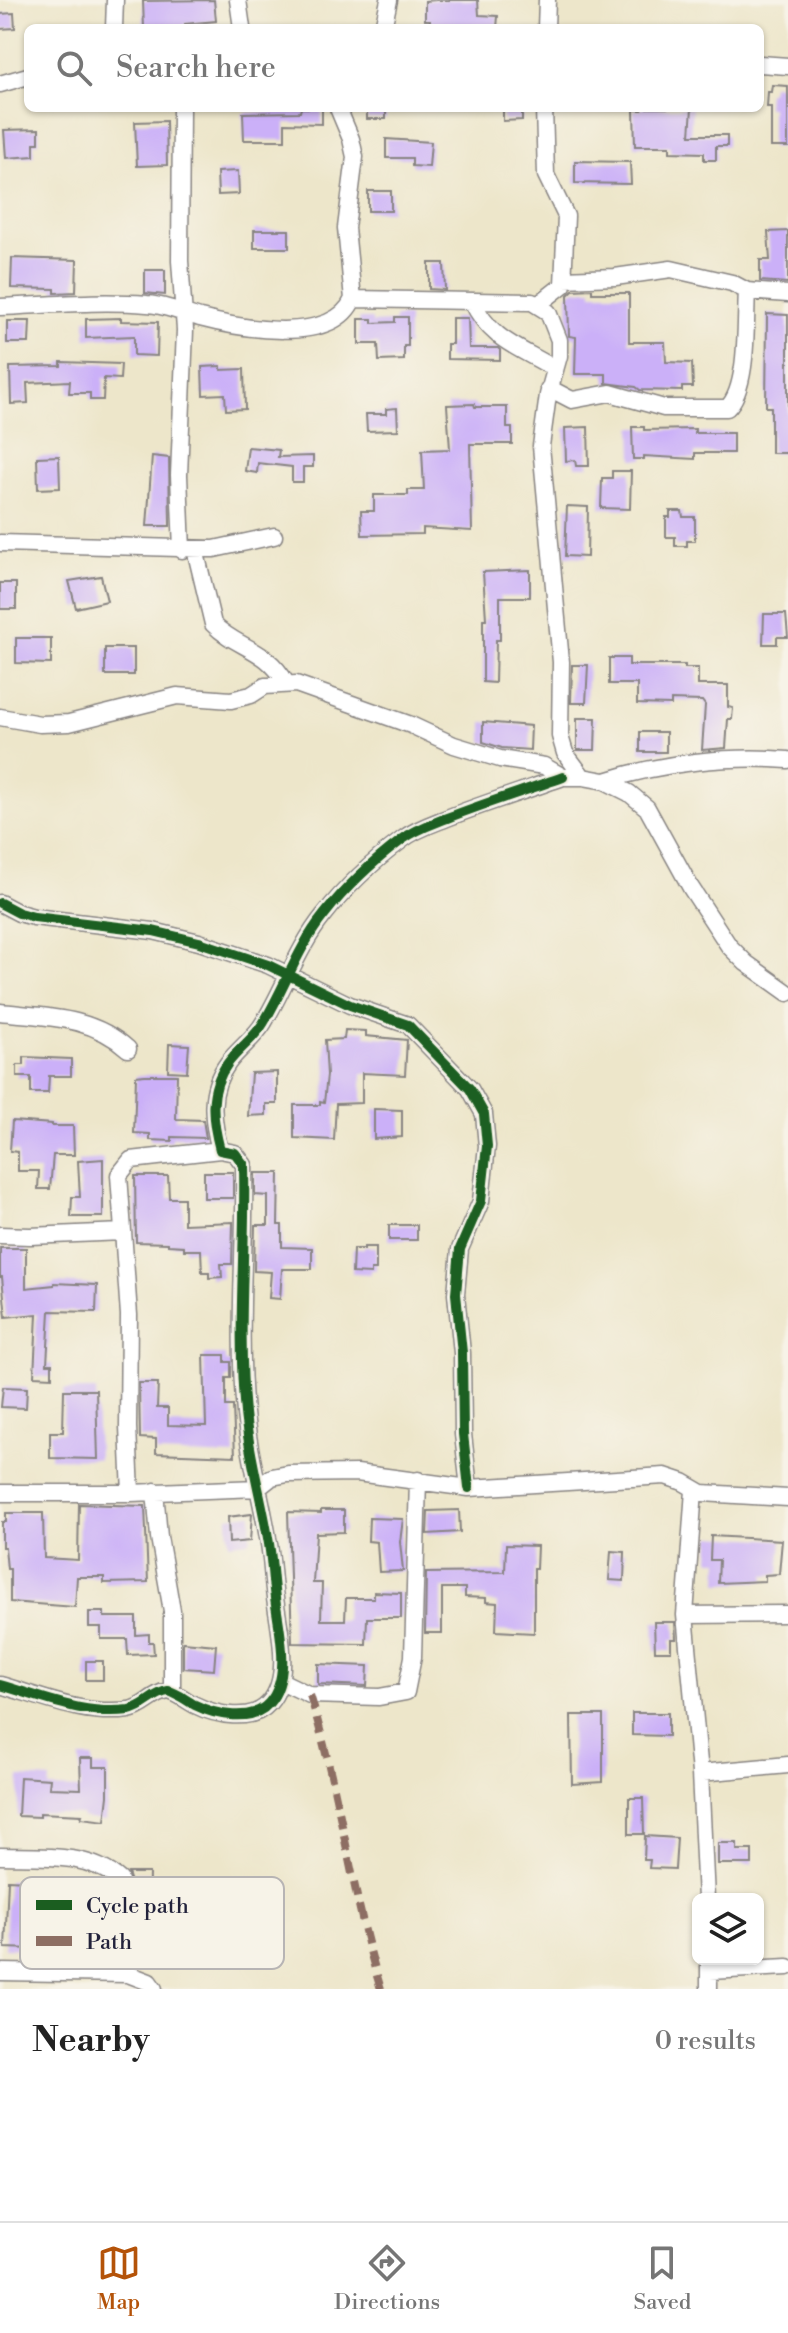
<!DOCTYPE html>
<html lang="en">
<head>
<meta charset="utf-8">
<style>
  :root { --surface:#fff; --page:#f6f6f6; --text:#222; --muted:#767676; --line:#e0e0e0; --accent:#b45309 }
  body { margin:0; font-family:"Libre Bodoni",serif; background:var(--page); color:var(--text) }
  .controls { position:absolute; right:24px; bottom:24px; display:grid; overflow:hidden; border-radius:12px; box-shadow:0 2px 6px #0004 }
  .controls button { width:72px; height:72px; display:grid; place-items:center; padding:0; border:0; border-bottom:2px solid var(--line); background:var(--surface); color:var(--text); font:40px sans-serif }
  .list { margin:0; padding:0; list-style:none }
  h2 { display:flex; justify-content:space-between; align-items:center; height:104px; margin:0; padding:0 32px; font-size:34px }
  h2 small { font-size:26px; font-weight:400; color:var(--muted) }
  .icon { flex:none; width:44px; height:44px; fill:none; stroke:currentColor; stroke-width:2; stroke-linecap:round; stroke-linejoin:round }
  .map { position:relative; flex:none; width:788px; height:1989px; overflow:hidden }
  .search { position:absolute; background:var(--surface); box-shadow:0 2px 6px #0004; left:24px; right:24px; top:24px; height:88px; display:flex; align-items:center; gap:20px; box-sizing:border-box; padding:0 28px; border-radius:12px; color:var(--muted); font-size:30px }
  .sheet { height:232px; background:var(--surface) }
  nav { display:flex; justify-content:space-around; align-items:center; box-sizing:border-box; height:112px; border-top:2px solid var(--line); background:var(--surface); font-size:22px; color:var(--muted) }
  nav a { display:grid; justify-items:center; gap:4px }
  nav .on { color:var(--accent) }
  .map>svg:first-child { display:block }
  .building { fill:#cbb0f8 }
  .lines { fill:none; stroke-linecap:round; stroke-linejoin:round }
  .minor-casing { stroke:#888482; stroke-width:19 }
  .minor { stroke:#fff; stroke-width:16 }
  .quiet { stroke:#8d6e63; stroke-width:8; stroke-dasharray:16 8; stroke-linecap:butt }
  .cycleway-casing { stroke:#f7f3e8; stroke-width:15 }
  .cycleway { stroke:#1b5e20; stroke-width:10 }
  .key { fill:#f7f3e8; stroke:#b7b4b4; stroke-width:2 }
  .key-label { font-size:22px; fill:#22223b }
</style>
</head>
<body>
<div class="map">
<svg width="788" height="1989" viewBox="0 0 788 1989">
  <rect width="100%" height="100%" fill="#f7f3e8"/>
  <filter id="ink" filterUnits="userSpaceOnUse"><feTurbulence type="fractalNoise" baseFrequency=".0125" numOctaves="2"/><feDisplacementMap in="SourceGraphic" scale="16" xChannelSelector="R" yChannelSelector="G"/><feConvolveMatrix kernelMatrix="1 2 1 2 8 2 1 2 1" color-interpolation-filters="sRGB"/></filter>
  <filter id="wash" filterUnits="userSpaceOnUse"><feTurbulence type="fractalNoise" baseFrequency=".006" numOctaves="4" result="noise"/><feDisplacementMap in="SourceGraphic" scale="32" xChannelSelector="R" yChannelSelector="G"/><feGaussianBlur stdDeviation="1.8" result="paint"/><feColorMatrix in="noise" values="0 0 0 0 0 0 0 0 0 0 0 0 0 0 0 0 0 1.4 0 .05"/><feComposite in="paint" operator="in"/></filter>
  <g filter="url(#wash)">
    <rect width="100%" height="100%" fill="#ede6ca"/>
    <g id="blocks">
      <path class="building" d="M214 0 216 21 185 24V28H144L143 1Z
        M436 0H478L479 15 498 16 497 28H430V20H425V1Z
        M14 13 15 28 0 29V14Z
        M772 85 788 86V147H771V107H767L768 92H771Z
        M301 108H322V124L285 123V140H244L243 113 300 112Z
        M367 108H386V119H367Z
        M503 108H522V120L503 121Z
        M641 108H692L690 135H727V146H716V160H704V153L670 152V146H635L634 110H642Z
        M166 121 167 165 137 166 135 122Z
        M39 129V143H34V156L6 158 4 130Z
        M386 139 431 142 429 167 412 166V158H386Z
        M575 161 630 162 631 184 575 183Z
        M238 171 239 194 218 195 217 172Z
        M368 191H391V211H368Z
        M254 230H289V248H254Z
        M788 231V283L760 281V260H770L768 232Z
        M12 258 77 260 76 292 55 293V289L11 288Z
        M429 263H444L445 290 429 289Z
        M145 270H165V295L145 293Z
        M592 289V293H629V342H665L666 362 692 363 693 387H682V391L640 390 636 387 606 383V374H575L576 337 569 336 568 295 573 290Z
        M767 314 788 315V453H771V407H766Z
        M395 317H408V346H404V360L379 361 378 344H359V319H372V323L395 322Z
        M121 318V321L158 322 157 356 134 355V336L86 338V319Z
        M452 318H468L469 348H498L500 350V360L447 359V344H452Z
        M7 321H30L29 343H7Z
        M61 362 121 364 120 379 104 378 103 400H90V393H69L70 381 27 383 28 403 11 404 10 367 61 366Z
        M221 366V370L244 369 245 409 226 410 225 394 203 395 202 367Z
        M474 404 475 407H507V428H512V444H470L472 531 423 528V534L362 535 361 511H374V495H408V490H424L422 450 450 449 447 405Z
        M397 408 398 430 367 431 366 414H386V409Z
        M588 427 589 466H576L575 460 566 461 565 428Z
        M632 427H644V430L695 429V433H733V453H695V459L644 456V459H633Z
        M248 447 279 450 278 457 313 456V467H303V482H292V467L258 463 257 473 245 471Z
        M59 456 60 488 38 489 37 457Z
        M152 456 169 458 170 526H147Z
        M612 471H631L630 509 601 508 602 478H612Z
        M567 506 588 507 587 557 565 556Z
        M670 511H682L683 517H695V541H687V546H675V537H666V517H670Z
        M530 570V597H500V640H496L495 683 483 682V619H486L483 572Z
        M101 576 107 601 76 608 69 581Z
        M0 583H16V609H0Z
        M764 614H786L788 637H777V644H763Z
        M16 638H51V664L16 663Z
        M105 648H134V675H105Z
        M609 658H629V665H685V668H698V685H728V707L733 708 732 719H728L726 748 702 750 705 705 702 701 671 700V705L637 704V684H609Z
        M572 665H588L586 703H571Z
        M577 718H596L595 750H577Z
        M483 722 531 726 530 750 502 748 483 742Z
        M640 732H666V752H640Z
        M345 1030 366 1031V1036L407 1040 405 1075 362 1073V1103L336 1104 334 1140 294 1138V1105H320V1102L324 1103 327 1075 325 1040 344 1039Z
        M169 1044 189 1045 187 1072 168 1071Z
        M24 1057 71 1059V1076H49L48 1093H31V1077H17V1065H24Z
        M277 1072V1104H266V1115L248 1116 251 1073Z
        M145 1075H177L176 1119 203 1120 206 1138 172 1137V1141L150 1140V1134L134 1133 136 1076Z
        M374 1109 402 1110V1137L374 1139Z
        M12 1121 52 1124V1126H73L74 1155H53L50 1189H38L39 1171H18V1152L10 1151Z
        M103 1159V1217H71L72 1197H80L78 1161Z
        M204 1172H233V1198H204Z
        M255 1173H279L278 1225H282V1247L312 1248V1269H282L280 1299 269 1298 271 1272 254 1271 255 1225H268V1196L255 1195Z
        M135 1176H168L169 1198H184V1224L233 1222 232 1264H221L222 1277 209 1278V1272H202L201 1250H184V1246L168 1245V1243L136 1242Z
        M389 1225H417V1240H389Z
        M364 1247H376V1270H371V1274L352 1273 353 1249H364Z
        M0 1248H26V1288L54 1285V1283L97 1285 96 1312 50 1311 47 1364H52V1377L34 1376 37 1314 6 1317 2 1277H0Z
        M204 1355H225V1362H231V1378H226V1406H233L235 1456 156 1453V1439L140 1438 139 1383H158L157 1408H168V1425L206 1426Z
        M3 1387 27 1388 26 1408 1 1407Z
        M64 1390H96L98 1459 50 1458V1432H63Z
        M79 1504 145 1506 148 1582 104 1583V1577H77L75 1607 10 1602V1569H7L5 1547H2V1522H6V1513H43L44 1558 78 1560Z
        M321 1510H344V1532L316 1533 313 1583H322L321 1620H345L346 1598H374V1592L401 1593V1618H367L366 1644 292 1643 288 1512 321 1513Z
        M459 1510 460 1532 427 1534 428 1511Z
        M252 1514 250 1541 229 1543 228 1517Z
        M369 1518 403 1519 400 1542 403 1571 379 1572 377 1542 368 1541Z
        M711 1536 782 1540 779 1574 765 1575V1581L718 1583 719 1560H710Z
        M506 1545 537 1546 536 1569H534V1633L496 1631 497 1603 486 1602V1598L465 1597V1588H442V1633H425L426 1573 505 1572Z
        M611 1551 625 1552 624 1581 609 1580Z
        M89 1612H104V1617H136V1635L149 1634V1642H153L154 1654 128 1655 127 1639H101V1627H89Z
        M654 1622H675L676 1639H671V1651H655Z
        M183 1642 216 1645 214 1670 183 1668Z
        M86 1661H103V1680H86Z
        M318 1664 368 1666 367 1686 318 1684Z
        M632 1713H668V1736L632 1735Z
        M571 1715H603V1782L572 1784Z
        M80 1758H93V1767H108V1796L105 1821 81 1818 82 1815 40 1813V1817L18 1816 20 1777 50 1779 49 1788 81 1789Z
        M629 1798H643L644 1834H629Z
        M645 1836 677 1838 675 1869 649 1868 650 1860H644Z
        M718 1843H737V1850H752V1864H718Z
        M128 1873H149L148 1914H124V1890L131 1882Z
        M8 1880 26 1881 24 1915H35L34 1949 5 1948Z"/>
    </g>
  </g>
  <g filter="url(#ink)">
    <use href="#blocks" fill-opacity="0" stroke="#888482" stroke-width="2"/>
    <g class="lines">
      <g class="minor-casing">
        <path id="minor" d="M238 0 242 28
          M114 28 115 0
          M383 28 389 0
          M546 28 547 0
          M760 64 788 66
          M0 84 28 76
          M181 108 180 261 185 330 179 475 182 550
          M564 279 615 277 671 269 732 283 747 291 788 294
          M353 299 532 302 548 312 559 340V356L548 395 541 446 561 662 560 736 565 753 583 777
          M472 301C491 341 519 347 555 369
          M539 304 563 285 566 216 546 175 544 108
          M0 307C48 305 98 300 147 304 165 305 183 313 200 318 238 328 333 346 353 299L346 228 355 157 351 139 338 108
          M549 388 572 400 610 393 664 408H727C749 388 745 321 747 291
          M0 543 214 549 274 536
          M195 549 213 624C236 648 267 648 286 683
          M0 717 40 724 69 723 177 696 231 700 251 695 265 686 296 684 411 725 454 745 500 759 544 766 563 777H583L605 781 629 793 647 808 691 888 729 946 746 963 788 993
          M605 781C660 763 730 755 788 760
          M0 903 19 913 34 917 153 931 199 942 268 965 350 1005 408 1025 470 1089 484 1114 487 1146 481 1201 460 1249 456 1294 462 1353 463 1434 469 1488
          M0 1012C46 1017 92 1016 128 1049
          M0 1235 30 1236 123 1232
          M694 1490 685 1615 700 1773 706 1899
          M155 1491 159 1537 172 1611V1691
          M0 1493H131L258 1488 272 1477 288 1474 357 1473 469 1488 665 1476 683 1482 702 1493 788 1498
          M131 1493 128 1427 129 1315 119 1175 131 1160 220 1150
          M685 1615 788 1614
          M281 1681 310 1695 379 1697 406 1692 413 1657 418 1480
          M0 1685C43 1697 84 1716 129 1710 145 1707 153 1693 168 1691 178 1693 185 1700 195 1705 215 1715 252 1723 269 1703 292 1677 279 1630 275 1598 272 1578 272 1558 268 1538 261 1496 249 1455 245 1413 237 1331 246 1247 244 1165L235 1153 220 1150C212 1120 208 1090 228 1063 239 1048 255 1038 264 1022 285 987 298 947 324 915 345 888 375 860 403 839 416 829 432 824 447 818 485 803 524 791 563 777
          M700 1773 788 1765
          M0 1856C40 1857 88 1852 120 1880
          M709 1959V1989
          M710 1971 788 1967
          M0 1972 128 1974 149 1982 154 1989"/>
      </g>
      <use href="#minor" class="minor"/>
      <path class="quiet" d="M310 1695C340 1792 351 1893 381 1989"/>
      <g class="cycleway-casing">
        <path id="cycleway" d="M0 903 19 913 34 917 153 931 199 942 268 965 350 1005 408 1025 470 1089 484 1114 487 1146 481 1201 460 1249 456 1294 462 1353 463 1434 469 1488
          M0 1685C43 1697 84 1716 129 1710 145 1707 153 1693 168 1691 178 1693 185 1700 195 1705 215 1715 252 1723 269 1703 292 1677 279 1630 275 1598 272 1578 272 1558 268 1538 261 1496 249 1455 245 1413 237 1331 246 1247 244 1165L235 1153 220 1150C212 1120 208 1090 228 1063 239 1048 255 1038 264 1022 285 987 298 947 324 915 345 888 375 860 403 839 416 829 432 824 447 818 485 803 524 791 563 777"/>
      </g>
      <use href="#cycleway" class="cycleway"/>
    </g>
  </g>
  <rect x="20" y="1877" width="264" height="92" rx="12" class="key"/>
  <rect x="36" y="1900" width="36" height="10" fill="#1b5e20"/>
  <rect x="36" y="1936" width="36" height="10" fill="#8d6e63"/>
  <g class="key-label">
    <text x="86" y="1913">Cycle path</text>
    <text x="86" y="1949">Path</text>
  </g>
</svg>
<div class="controls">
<button><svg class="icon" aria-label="layers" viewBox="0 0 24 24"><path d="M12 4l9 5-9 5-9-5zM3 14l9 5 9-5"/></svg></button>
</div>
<div class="search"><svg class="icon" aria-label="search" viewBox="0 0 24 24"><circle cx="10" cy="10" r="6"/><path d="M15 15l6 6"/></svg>Search here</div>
</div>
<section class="sheet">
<h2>Nearby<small>0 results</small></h2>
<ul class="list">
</ul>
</section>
<nav>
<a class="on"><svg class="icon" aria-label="map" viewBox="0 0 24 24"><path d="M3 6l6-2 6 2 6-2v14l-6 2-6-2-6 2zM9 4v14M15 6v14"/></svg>Map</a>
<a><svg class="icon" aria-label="directions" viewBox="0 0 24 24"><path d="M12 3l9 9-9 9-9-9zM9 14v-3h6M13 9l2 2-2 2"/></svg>Directions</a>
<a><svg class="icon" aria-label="saved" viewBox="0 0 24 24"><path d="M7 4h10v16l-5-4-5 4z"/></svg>Saved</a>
</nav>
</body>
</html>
